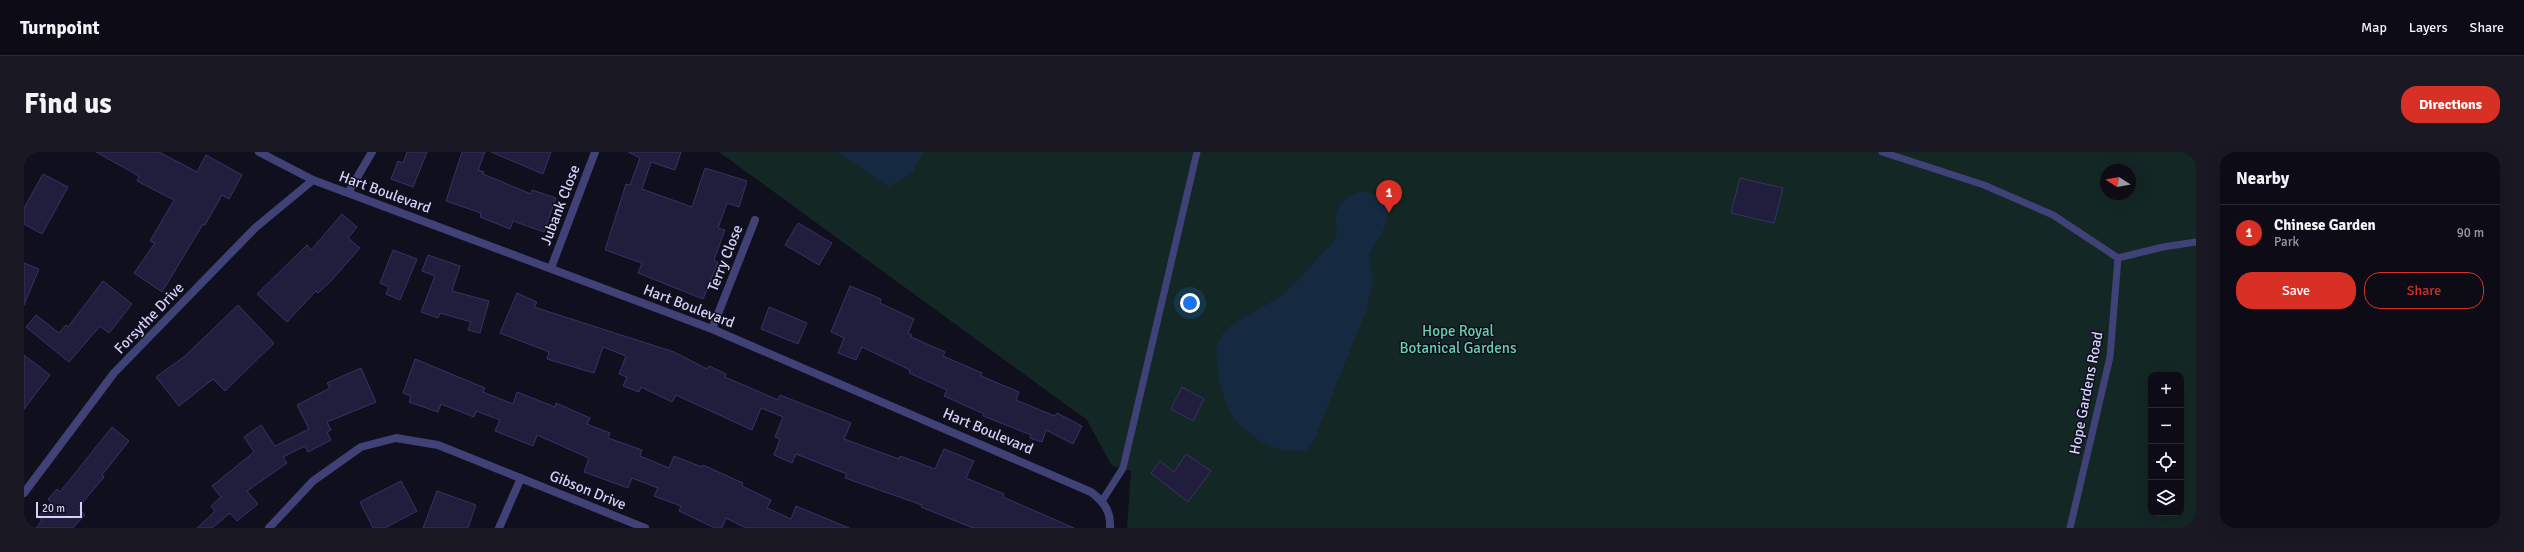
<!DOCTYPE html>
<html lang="en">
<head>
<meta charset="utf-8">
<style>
  :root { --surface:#0c0b16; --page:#1a1923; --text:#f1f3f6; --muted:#9a9ba1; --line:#2c2b35; --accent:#d93025 }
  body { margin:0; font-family:Signika,sans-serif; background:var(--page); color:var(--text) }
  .controls { position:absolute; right:12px; bottom:12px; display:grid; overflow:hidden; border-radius:8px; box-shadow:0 4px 16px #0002 }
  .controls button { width:36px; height:36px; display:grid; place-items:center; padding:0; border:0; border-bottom:1px solid var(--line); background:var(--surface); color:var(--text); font:20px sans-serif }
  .compass { position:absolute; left:2076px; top:12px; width:36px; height:36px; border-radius:50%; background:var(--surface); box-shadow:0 4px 16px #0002; rotate:281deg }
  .scale { position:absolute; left:12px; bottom:10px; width:46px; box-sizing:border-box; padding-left:4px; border:2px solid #d3d1f9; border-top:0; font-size:11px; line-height:14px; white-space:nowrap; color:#d3d1f9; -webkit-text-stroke:3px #100f1d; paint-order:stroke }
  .you { position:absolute; left:1166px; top:151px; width:14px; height:14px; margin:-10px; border:3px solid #fff; border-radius:50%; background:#1a73e8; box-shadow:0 0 0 6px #1a73e833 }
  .badge { display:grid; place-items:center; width:26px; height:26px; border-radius:50%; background:var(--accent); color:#fff; font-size:13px; font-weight:700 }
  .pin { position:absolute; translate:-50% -33px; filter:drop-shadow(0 1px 2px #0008) }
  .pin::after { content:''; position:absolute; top:21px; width:14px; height:12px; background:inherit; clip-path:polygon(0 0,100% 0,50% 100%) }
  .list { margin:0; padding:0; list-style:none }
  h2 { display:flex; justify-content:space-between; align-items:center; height:52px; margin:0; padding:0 16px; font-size:17px }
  h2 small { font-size:13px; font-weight:400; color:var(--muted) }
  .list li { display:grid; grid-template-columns:26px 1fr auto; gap:12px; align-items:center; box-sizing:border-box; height:56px; padding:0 16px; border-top:1px solid var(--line) }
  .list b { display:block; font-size:15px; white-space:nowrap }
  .list p { margin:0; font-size:13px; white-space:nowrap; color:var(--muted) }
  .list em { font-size:13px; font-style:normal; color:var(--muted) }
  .actions { display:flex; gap:8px; padding:12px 16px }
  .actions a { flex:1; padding:9px 0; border:1px solid var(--accent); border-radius:16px; text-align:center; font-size:14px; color:var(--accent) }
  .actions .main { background:var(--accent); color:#fff }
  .icon { flex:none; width:22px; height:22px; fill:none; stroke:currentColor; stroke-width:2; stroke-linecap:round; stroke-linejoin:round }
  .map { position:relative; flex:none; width:2172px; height:376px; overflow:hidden; border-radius:16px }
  header { display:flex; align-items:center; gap:24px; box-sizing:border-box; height:56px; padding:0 20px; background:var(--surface); border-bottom:1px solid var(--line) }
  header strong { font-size:19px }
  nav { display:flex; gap:22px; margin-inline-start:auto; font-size:14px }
  .intro { display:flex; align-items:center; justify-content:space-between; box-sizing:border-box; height:96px; padding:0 24px }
  h1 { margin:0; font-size:28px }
  .button { padding:10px 18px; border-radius:16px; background:var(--accent); color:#fff; font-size:14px; font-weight:700 }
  main { display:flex; gap:24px; padding:0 24px }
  aside { flex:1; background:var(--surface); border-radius:16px; box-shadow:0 4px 16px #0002 }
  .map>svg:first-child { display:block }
  .green { fill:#132724; fill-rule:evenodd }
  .water { fill:#152941 }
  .building { fill:#211d3c; stroke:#393265 }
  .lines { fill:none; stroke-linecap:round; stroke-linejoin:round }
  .lane { stroke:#404176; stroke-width:7 }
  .street { stroke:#404176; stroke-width:8 }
  .labels { text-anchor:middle; stroke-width:3; stroke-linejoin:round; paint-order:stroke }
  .street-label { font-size:15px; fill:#d3d1f9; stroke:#100f1d }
  .park-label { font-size:15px; fill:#67cfae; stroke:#100f1d }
</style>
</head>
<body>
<header>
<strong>Turnpoint</strong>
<nav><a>Map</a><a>Layers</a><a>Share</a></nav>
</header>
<div class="intro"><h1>Find us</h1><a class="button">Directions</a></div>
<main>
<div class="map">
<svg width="2172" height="376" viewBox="0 0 2172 376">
  <rect width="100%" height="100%" fill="#100f1d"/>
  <path class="green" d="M695 0H2172V376H1103L1107 319 1088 314 1063 268ZM2082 18H2106V42H2082ZM2127 223H2157V361H2127Z"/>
  <path class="water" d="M813 0H900L888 21 865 35Z
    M1338 39C1379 48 1361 78 1345 103L1349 127 1342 159 1291 286 1281 299C1249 301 1235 291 1212 269 1199 256 1186 202 1196 186 1208 166 1243 156 1260 141 1277 126 1292 108 1307 92 1319 78 1309 75 1312 62 1314 50 1328 41 1338 39Z"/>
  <path class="building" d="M72 0H135L173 20 182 3 218 23 205 47 198 43 181 73 179 72 138 140 110 121 131 91 126 89 150 48 113 29 115 24Z
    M383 0H403L389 35 367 27 374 9 379 11Z
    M438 0H461L454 18 460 20 459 22 507 42 508 38 532 46 520 80 489 69 486 77 456 65 457 61 422 49Z
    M467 0H527L519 22Z
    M604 0H657L651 18 627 10 618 37 668 55 681 16 723 29 715 55 703 51 694 76 701 78 690 108 694 110 679 147 614 121 618 111 581 98 602 32 606 33 616 6Z
    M19 22 44 35 18 82 0 72V56Z
    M1716 26 1759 36 1750 71 1707 61Z
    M318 62 333 75 324 86 336 96 306 130 294 141 292 139 263 170 233 142 283 93 287 98Z
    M774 71 808 91 795 113 761 93Z
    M369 98 393 107 376 148 362 142 365 135 356 131Z
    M404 103 436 114 428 139 465 149 456 181 444 178 447 170 416 161 414 166 397 160 411 124 398 119Z
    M0 111 15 117 0 153Z
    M79 129 108 152 85 181 76 174 45 210 2 175 12 163 35 181 42 173 44 175Z
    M826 134 857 147 856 151 890 167 884 181 888 183 887 185 921 200 919 204 958 221 957 224 995 240 992 248 1031 264 1033 261 1058 274 1049 292 1022 278 1018 290 1006 286 1007 283 959 264 960 262 920 244 923 238 885 221 886 218 838 195 832 208 814 201 820 186 807 180Z
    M493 141 513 150 510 155 650 200 683 217 685 214 702 222 701 225 754 248 756 243 827 271 820 287 875 307 876 304 911 317 920 297 950 309 942 326 980 342 979 345 1050 376H949L897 355 898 353 821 326 823 322 772 302 768 311 750 303 756 287 751 285 759 265 737 256 728 278 652 243 648 250 617 235 615 240 599 234 603 225 595 222 602 204 579 195 570 221 523 207 525 200 476 181Z
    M214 153 250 191 201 239 189 227 155 254 132 225 161 204Z
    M745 155 783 171 774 192 737 177Z
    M0 203 26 223 0 257Z
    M391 207 461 236 459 240 489 252 493 240 531 255 532 251 566 266 563 272 586 281 584 286 618 298 616 304 645 316 650 304 678 315 679 313 719 331 718 334 747 348 743 356 767 367 772 354 825 376H722L702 366 698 376H691L655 359 657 354 630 344 634 336 608 326 604 336 560 320 565 306 513 283 509 294 471 279 476 268 452 259 450 265 417 252 414 260 385 250 387 244 379 241Z
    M337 216 352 250 303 270 307 278 303 280 307 288 284 300 281 294 259 305 263 311 223 339 234 352 213 369 206 361 188 376H173L191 359 187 354 197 345 188 334 230 300 220 285 237 273 251 294 285 277 273 253 306 236 303 231Z
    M1158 235 1180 247 1169 269 1147 257Z
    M88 275 105 289 78 323 80 325 54 356 61 363 49 376H12L18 368 14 365 27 350 24 347 33 337 36 340Z
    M1162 302 1187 319 1164 350 1127 321 1136 309 1150 320Z
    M377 329 393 359 361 376H349L336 350Z
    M413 339 452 353 444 376H399Z"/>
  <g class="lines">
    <path class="lane" d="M1858 0 1960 33 2029 63 2094 106
      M2094 106 2139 95 2172 90
      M1078 349 1099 316 1173 0
      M2046 376 2086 205 2094 106"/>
    <path class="street" d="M235 0 289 28 688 177 1067 340C1080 350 1087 359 1086 376
      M324 41 348 0
      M527 116 571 0
      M688 177 731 68
      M0 341 90 221 231 76 289 28
      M245 376 289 329 337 295 372 286 414 293 621 376
      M475 376 497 326"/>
  </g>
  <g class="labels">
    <g class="street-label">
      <text transform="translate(361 40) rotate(20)" y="5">Hart Boulevard</text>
      <text transform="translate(536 53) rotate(-69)" y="5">Jubank Close</text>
      <text transform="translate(701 106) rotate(-68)" y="5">Terry Close</text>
      <text transform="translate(665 154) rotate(21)" y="5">Hart Boulevard</text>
      <text transform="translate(125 166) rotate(-46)" y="5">Forsythe Drive</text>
      <text transform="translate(2062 241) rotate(-79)" y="5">Hope Gardens Road</text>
      <text transform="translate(964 279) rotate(23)" y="5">Hart Boulevard</text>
      <text transform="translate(564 338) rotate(22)" y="5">Gibson Drive</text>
    </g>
    <g class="park-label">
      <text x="1434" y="184">Hope Royal<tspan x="1434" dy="17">Botanical Gardens</tspan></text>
    </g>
  </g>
</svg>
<div class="controls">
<button>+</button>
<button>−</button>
<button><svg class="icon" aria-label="locate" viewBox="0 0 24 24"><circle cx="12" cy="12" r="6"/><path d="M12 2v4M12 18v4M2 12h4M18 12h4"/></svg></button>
<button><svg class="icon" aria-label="layers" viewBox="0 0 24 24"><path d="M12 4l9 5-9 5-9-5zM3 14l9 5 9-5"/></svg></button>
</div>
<svg class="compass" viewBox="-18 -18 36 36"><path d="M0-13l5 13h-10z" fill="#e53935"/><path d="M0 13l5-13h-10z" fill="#9a9ba1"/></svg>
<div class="scale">20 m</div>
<div class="you"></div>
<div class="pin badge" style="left:1365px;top:61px">1</div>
</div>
<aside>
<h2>Nearby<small></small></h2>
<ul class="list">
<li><span class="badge">1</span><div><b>Chinese Garden</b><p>Park</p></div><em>90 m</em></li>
</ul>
<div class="actions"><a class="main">Save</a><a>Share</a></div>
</aside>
</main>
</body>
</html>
